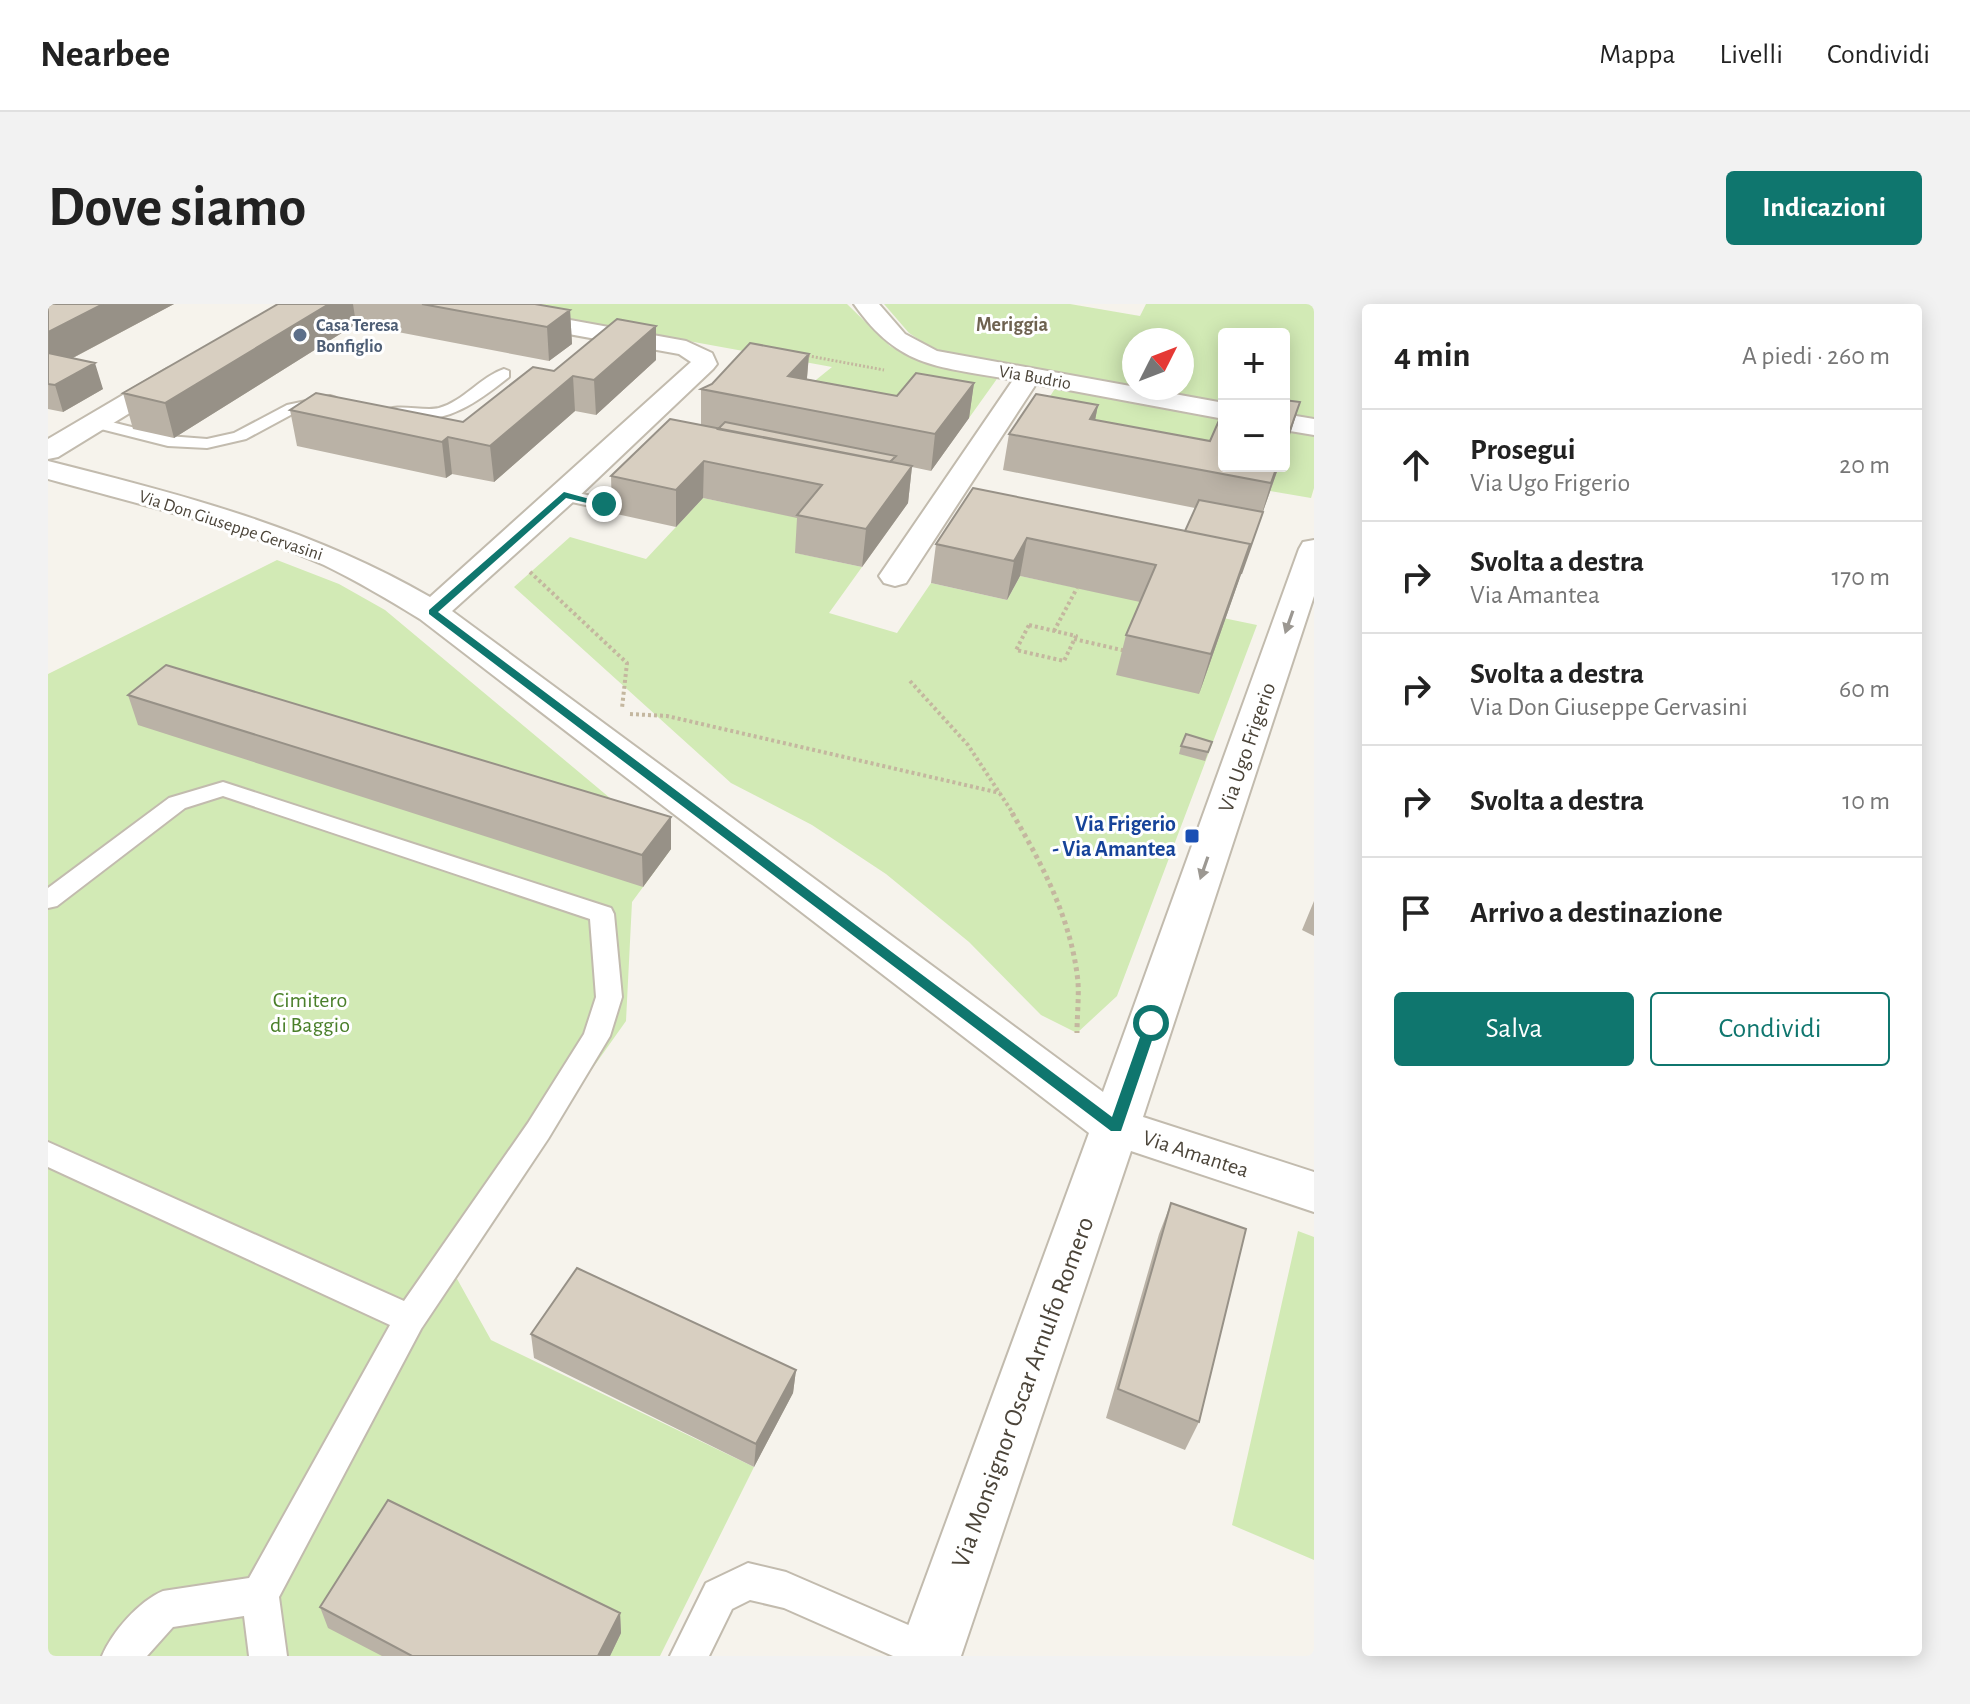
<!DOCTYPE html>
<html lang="it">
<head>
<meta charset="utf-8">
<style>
  :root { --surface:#fff; --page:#f2f2f2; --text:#222; --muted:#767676; --line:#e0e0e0; --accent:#0f766e }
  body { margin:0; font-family:"Alegreya Sans",sans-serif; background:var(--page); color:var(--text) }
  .controls { position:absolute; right:24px; top:24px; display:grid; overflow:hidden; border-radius:8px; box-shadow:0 4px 20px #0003 }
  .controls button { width:72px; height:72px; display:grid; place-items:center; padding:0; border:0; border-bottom:2px solid var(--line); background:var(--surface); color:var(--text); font:40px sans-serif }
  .compass { position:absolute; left:1074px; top:24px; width:72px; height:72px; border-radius:50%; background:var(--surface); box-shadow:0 4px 20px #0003; rotate:48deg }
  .stop { position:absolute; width:24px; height:24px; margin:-18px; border:6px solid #0f766e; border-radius:50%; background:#fff }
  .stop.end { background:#0f766e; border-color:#fff; box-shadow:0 2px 8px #0008 }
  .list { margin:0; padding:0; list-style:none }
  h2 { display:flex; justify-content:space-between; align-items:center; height:104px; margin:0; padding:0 32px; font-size:34px }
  h2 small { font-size:26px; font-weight:400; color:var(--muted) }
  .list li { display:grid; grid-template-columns:52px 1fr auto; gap:24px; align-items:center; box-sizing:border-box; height:112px; padding:0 32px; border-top:2px solid var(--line) }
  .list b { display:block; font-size:30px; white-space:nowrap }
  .list p { margin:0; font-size:26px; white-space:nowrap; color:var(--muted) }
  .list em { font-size:26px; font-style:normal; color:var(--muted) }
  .actions { display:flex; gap:16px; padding:24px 32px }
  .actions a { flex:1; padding:18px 0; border:2px solid var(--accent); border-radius:8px; text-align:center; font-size:28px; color:var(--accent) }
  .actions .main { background:var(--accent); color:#fff }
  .icon { flex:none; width:44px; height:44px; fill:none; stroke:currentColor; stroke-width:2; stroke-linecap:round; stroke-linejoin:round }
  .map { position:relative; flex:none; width:1266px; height:1352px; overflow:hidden; border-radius:8px }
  header { display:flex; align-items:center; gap:48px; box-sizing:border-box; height:112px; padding:0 40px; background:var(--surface); border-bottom:2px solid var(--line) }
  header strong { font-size:38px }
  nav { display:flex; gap:44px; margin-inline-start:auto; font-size:28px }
  .intro { display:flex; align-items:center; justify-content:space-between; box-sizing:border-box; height:192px; padding:0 48px }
  h1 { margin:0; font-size:56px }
  .button { padding:20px 36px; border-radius:8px; background:var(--accent); color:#fff; font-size:28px; font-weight:700 }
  main { display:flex; gap:48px; padding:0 48px }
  aside { flex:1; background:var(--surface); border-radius:8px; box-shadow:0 4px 20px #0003 }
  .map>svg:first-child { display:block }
  .green { fill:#d2eab5 }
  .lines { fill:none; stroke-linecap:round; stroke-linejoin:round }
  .lane-casing { stroke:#c2bbae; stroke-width:4 }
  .street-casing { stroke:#c2bbae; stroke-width:4 }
  .path-far2 { stroke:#c4b79f; stroke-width:3; stroke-dasharray:2 2; stroke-linecap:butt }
  .path-far1 { stroke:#c4b79f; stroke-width:4; stroke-dasharray:3 3; stroke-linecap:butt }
  .path { stroke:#c4b79f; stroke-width:5; stroke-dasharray:4 4; stroke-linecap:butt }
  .lane { fill:#fff; fill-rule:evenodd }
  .street { fill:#fff; fill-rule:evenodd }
  .wall { fill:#bab2a6 }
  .shaded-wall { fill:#979187 }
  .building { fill:#d8cfc1; stroke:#979187; stroke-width:2 }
  .oneway { fill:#9c9892 }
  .route { fill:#0f766e }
  .service-dot { fill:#5c6f8a; stroke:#fff; stroke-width:3 }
  .transit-dot { fill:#1a4fb4; stroke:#fff; stroke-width:3 }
  .labels { text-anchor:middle; stroke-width:6; stroke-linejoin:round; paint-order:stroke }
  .far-service-label { font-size:18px; font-weight:bold; fill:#4e5e75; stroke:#fff; text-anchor:start }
  .far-street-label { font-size:18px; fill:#4b4439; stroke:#fff }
  .far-neighbourhood-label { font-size:20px; font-weight:bold; fill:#6e6250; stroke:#fff }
  .street-label { font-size:22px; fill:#4b4439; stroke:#fff }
  .transit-label { font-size:22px; font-weight:bold; fill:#164399; stroke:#fff; text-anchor:end }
  .park-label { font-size:22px; fill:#4a7f2a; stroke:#fff }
  .near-street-label { font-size:26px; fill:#4b4439; stroke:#fff }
</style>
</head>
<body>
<header>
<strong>Nearbee</strong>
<nav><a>Mappa</a><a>Livelli</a><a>Condividi</a></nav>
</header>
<div class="intro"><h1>Dove siamo</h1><a class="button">Indicazioni</a></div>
<main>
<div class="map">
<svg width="1266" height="1352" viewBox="0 0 1266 1352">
  <rect width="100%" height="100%" fill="#f6f3ec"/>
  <path class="green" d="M437 0H799L842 42 858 51 951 72 921 114 758 84 784 63Z
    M836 0H1022L1092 12 1098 0H1266V116L1236 111V30H1176V100L1086 84H1134V36H1086V84L916 54 882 43 861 29Z
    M1008 83 1176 112 1152 174 981 125Z
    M1236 123 1266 128V184L1263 194 1222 187 1231 162H1236Z
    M655 194 772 218 748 249 814 263 781 309 849 329 883 279 959 296 972 272 1209 321 1069 692 1029 729 993 711 921 638 838 570 764 521 683 479 466 283 522 233 598 255Z
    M229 256 291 280 337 306 623 545 584 598 578 717 403 964 443 1036 706 1163 612 1352H0V370Z
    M1250 927 1266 933V1256L1184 1221Z"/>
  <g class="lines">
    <g class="lane-casing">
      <path id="lane" d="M456 65 461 67V73C431 97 400 120 359 115 351 114 342 113 336 108 347 98 375 108 391 104 416 97 432 73 456 65Z
        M282 92 288 94V100L250 107 198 135 159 144 120 142 41 122 39 119 47 114 120 132 159 135 186 129 239 101Z
        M516 186 562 196 565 200 556 205 510 195 507 191 510 187Z
        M175 478 563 604 566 610 574 693 562 732 500 835 373 1025 231 1293 239 1352H201L196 1312 125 1323 99 1352H54C64 1328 91 1297 115 1287L201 1274 342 1021 0 863V838L356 997 480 819 536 730 548 693 542 615 175 492 137 504 9 602 0 604V584L121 494Z
        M700 1259 738 1268 895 1336 900 1352H845L736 1304 702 1296 684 1305 661 1352H622L658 1279Z"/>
    </g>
    <g class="street-casing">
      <path id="street" d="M381 0H433L638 37 664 49 669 60 665 65 526 197 404 307 1055 788 1251 245 1255 238 1266 236V292L1095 813 1266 868V908L1083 847 913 1352H849L1041 829 372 315C341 296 309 277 276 261 188 222 93 201 0 175V157C132 190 263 224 382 293L643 58 631 50 393 7 385 5Z
        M806 0H831L857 30 889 47 1176 99V115L988 80 858 279 847 282 836 279 831 272 965 76C892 62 852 66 806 0Z
        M128 62 137 65 141 70 137 75 10 153 0 155V135L119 65Z
        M1236 110 1266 115V131L1236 126Z"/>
    </g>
    <path class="path-far2" d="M756 51 836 66"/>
    <path class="path-far1" d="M482 268 579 359 574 404
      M981 321 1028 332 1016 357 968 346Z
      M1006 327 1029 284
      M1026 335 1078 347
      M862 377 920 441 966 511
      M582 410 619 412 952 489"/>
    <path class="path" d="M964 509C995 561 1024 618 1030 678 1031 695 1029 712 1029 729"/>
    <use href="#lane" class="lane"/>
    <use href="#street" class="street"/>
  </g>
  <path class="wall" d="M0 0H126L25 54 55 85 15 108 0 105Z
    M230 0H487L522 6 524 40 501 57 308 20 126 134 85 125 75 89Z
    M761 50 759 75 849 92 926 79 921 114 883 167 864 163 860 199 814 263 747 249 749 214 655 194 628 223 564 209 563 172 653 121V85Z
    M608 56 548 111 527 107 446 178 404 170 398 174 249 142 242 106 415 118 506 67Z
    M1050 101 1047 116 1231 162 1151 390 1068 371 1078 331 1092 298 972 272 959 296 883 279 888 240 925 184 1137 227 1147 204 955 166 961 130Z
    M80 391 623 545 595 583 90 421Z
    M1164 438 1157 457 1131 450 1133 442Z
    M1266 597V632L1254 626Z
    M1123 899 1151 1118 1137 1146 1058 1114 1111 930Z
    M483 1030 748 1066 745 1089 706 1163 486 1054Z
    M272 1303 572 1309 573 1329 562 1352H334L280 1324Z"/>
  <path class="shaded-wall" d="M55 0H126L0 67V28Z
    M281 0H305L308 20 126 134 117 99Z
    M522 6 524 40 501 57 499 23Z
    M608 22V56L548 111 546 76Z
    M761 50 758 84 740 72Z
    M47 59 55 85 15 108 7 81Z
    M525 72 527 107 446 178 442 142Z
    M926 79 921 114 883 167 887 130Z
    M1252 98 1241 134 1236 148V143Z
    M1050 101 1043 137 1042 115Z
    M400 133 404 170 398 174 394 138Z
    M656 157 655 194 628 223V186Z
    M864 162 860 199 814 263 818 225Z
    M1229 162H1231L1212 216 1223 179Z
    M1215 208 1151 390 1163 350 1202 240Z
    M979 234 972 272 959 296 966 257Z
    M623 513V545L595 583 594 551Z
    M748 1066 745 1089 706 1163 708 1140Z
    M572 1309 573 1329 562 1352H550Z"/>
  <path class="building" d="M0 0H55L0 28Z
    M230 0H281L117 99 75 89Z
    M374 0H487L522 6 499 23Z
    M569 15 608 22 546 76 525 72 442 142 400 133 394 138 242 106 268 89 415 118 485 63 506 67Z
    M702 39 761 50 740 72 849 92 868 69 926 79 887 130 653 85 664 80Z
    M0 49 47 59 7 81 0 80Z
    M988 90 1050 101 1042 115 1162 137 1176 105V162H1229L1223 179 961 130Z
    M1236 96 1252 98 1236 143Z
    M622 115 864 162 818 225 749 211 774 181 656 157 628 186 563 172Z
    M677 118 848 152 842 158 670 125Z
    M925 184 1202 240 1163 350 1078 331 1108 261 979 234 966 257 888 240Z
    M1151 196 1215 208 1193 270 1202 240 1137 227Z
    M118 361 623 513 594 551 80 391Z
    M1138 430 1164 438 1160 448 1133 442Z
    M1123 899 1198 925 1151 1118 1070 1085Z
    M529 964 748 1066 708 1140 483 1030Z
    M340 1196 572 1309 550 1352H364L272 1303Z"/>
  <defs><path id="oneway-solid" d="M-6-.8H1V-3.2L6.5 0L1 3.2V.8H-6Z" transform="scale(2)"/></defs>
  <g class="oneway">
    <use href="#oneway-solid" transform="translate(1241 318) rotate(109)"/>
    <use href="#oneway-solid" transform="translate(1156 564) rotate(109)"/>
  </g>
  <path class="route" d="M516 188 560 200 556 203 518 194 390 308 1064 813 1097 719 1103 714 1108 716 1110 719 1073 827H1063L381 310V306Z"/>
  <circle class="service-dot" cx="252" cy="31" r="8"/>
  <rect class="transit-dot" x="1136" y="524" width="16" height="16" rx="4"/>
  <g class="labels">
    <g class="far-service-label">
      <text x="268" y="27">Casa Teresa<tspan x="268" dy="21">Bonfiglio</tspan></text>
    </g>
    <g class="far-street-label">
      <text transform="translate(987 73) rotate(10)" y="6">Via Budrio</text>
      <text transform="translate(183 221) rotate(18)" y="6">Via Don Giuseppe Gervasini</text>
    </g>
    <g class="far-neighbourhood-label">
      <text x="964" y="27">Meriggia</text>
    </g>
    <g class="street-label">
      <text transform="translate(1198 443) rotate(-71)" y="8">Via Ugo Frigerio</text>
      <text transform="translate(1148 849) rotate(18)" y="8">Via Amantea</text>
    </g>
    <g class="transit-label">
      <text x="1128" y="527">Via Frigerio<tspan x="1128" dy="25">- Via Amantea</tspan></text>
    </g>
    <g class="park-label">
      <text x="262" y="703">Cimitero<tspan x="262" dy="25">di Baggio</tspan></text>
    </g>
    <g class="near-street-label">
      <text transform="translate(974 1088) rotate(-70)" y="9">Via Monsignor Oscar Arnulfo Romero</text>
    </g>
  </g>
</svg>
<div class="controls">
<button>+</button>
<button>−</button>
</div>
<svg class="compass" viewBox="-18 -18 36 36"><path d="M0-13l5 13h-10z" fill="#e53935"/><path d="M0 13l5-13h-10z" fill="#767676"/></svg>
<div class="stop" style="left:1103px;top:719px"></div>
<div class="stop end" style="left:556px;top:200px"></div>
</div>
<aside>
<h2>4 min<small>A piedi · 260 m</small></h2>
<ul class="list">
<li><svg class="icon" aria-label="ahead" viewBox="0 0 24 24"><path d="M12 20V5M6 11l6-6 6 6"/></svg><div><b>Prosegui</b><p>Via Ugo Frigerio</p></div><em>20 m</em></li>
<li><svg class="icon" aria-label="right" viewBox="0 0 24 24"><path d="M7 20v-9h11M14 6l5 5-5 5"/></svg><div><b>Svolta a destra</b><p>Via Amantea</p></div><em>170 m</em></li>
<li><svg class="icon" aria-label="right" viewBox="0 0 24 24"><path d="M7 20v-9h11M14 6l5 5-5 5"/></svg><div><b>Svolta a destra</b><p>Via Don Giuseppe Gervasini</p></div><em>60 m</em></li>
<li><svg class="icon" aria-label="right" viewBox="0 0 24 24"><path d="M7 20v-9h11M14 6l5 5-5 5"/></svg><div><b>Svolta a destra</b></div><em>10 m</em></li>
<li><svg class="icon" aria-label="arrive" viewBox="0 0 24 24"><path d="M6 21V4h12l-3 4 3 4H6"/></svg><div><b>Arrivo a destinazione</b></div></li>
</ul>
<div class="actions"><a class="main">Salva</a><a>Condividi</a></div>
</aside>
</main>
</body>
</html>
